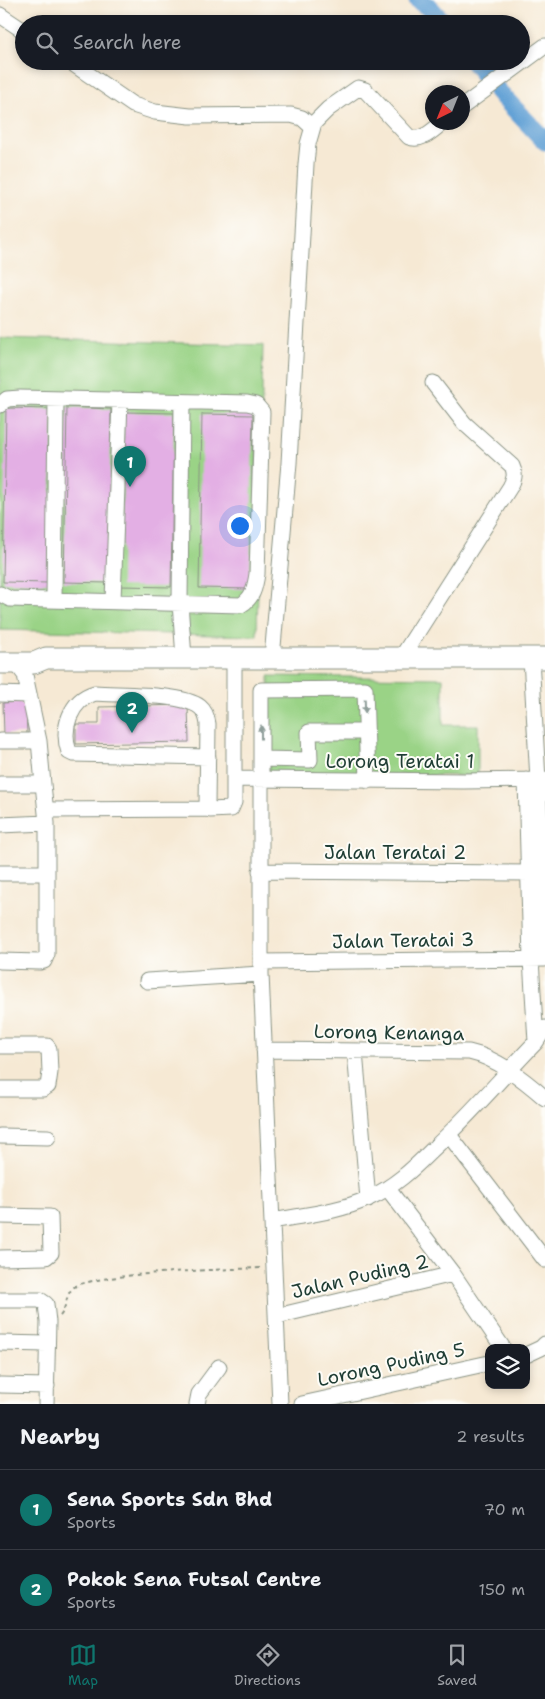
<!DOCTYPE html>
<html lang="en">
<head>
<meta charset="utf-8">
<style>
  :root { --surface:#171b24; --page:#20242c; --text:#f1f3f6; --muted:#9ea1a6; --line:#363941; --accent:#0f766e }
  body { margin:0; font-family:"Shantell Sans",sans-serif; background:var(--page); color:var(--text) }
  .controls { position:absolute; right:15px; bottom:15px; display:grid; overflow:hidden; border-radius:10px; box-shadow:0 2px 8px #0003 }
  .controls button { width:45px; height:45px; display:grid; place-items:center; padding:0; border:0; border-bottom:1px solid var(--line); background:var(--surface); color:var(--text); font:25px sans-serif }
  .compass { position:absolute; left:425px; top:85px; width:45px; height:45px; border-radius:50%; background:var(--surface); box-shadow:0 2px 8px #0003; rotate:223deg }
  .you { position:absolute; left:239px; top:525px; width:18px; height:18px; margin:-12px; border:4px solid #fff; border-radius:50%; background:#1a73e8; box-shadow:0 0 0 8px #1a73e833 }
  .badge { display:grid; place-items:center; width:32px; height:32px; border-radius:50%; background:var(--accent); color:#fff; font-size:16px; font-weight:700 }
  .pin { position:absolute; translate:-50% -41px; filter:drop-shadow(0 1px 2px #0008) }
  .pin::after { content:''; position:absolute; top:26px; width:18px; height:15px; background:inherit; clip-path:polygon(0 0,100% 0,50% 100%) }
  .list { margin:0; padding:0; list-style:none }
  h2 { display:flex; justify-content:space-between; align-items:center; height:65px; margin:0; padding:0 20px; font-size:21px }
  h2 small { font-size:16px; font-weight:400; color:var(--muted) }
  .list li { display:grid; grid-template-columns:32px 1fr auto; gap:15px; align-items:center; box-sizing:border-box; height:80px; padding:0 20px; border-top:1px solid var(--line) }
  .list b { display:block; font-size:19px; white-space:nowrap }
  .list p { margin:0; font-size:16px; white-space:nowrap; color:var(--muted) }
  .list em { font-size:16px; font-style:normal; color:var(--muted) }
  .icon { flex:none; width:28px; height:28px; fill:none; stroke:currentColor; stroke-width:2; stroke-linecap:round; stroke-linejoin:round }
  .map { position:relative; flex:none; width:545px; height:1404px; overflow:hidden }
  .search { position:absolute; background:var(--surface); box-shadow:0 2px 8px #0003; left:15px; right:15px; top:15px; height:55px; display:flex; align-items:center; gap:12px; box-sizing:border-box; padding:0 18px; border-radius:28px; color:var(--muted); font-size:19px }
  .sheet { height:225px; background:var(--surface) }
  nav { display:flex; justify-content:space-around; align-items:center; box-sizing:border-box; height:70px; border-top:1px solid var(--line); background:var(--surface); font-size:14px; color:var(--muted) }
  nav a { display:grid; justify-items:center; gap:2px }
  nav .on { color:var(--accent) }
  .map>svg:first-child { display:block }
  .green { fill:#9ad386; stroke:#5c885d }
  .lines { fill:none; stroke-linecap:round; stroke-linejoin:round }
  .river { stroke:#64a2d6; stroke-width:19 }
  .building { fill:#e3afe4 }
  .minor-casing { stroke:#8a9384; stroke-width:17 }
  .highway-casing { stroke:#8a9384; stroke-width:23 }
  .path { stroke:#8a9384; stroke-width:2; stroke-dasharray:4 4; stroke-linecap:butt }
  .minor { stroke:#fff; stroke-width:15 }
  .highway { stroke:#fff; stroke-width:21 }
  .oneway { fill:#8f9e9a }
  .labels { text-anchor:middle; stroke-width:4; stroke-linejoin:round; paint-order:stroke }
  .street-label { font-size:19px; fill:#1f3d34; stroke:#fdfcf7 }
</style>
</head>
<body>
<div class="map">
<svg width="545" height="1404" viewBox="0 0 545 1404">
  <rect width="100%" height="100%" fill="#fdfcf7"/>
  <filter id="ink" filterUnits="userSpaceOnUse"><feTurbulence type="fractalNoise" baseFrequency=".02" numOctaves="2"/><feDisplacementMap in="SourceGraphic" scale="10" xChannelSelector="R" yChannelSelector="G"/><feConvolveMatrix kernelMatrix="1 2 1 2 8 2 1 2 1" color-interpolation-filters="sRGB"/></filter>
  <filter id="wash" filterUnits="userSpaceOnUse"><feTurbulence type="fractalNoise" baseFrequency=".0096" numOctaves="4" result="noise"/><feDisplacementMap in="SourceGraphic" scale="20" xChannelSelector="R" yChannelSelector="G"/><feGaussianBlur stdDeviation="1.12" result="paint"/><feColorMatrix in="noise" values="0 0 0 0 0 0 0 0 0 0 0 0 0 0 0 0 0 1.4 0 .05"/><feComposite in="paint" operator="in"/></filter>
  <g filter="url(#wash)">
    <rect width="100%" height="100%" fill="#f6e9d4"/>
    <path class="green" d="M0 338 263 345 257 636 0 630Z
      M269 676 443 678V725H478V776L269 773Z"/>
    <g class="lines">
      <path class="river" d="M418 0 430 8 444 24
        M473 61 503 97 545 141"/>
    </g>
    <g id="blocks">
      <path class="building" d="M67 407 111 409 108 583 64 582Z
        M6 408 53 409 49 583 3 582Z
        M124 412 174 413 171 587 121 586Z
        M202 414 253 415 250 589 199 588Z
        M20 702 26 707 27 734H4L3 703Z
        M188 705 189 742 76 744V724H99V707Z"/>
    </g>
  </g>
  <g filter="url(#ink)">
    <use href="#blocks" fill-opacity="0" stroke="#8a9384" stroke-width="1"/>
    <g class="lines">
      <g class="minor-casing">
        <path id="minor" d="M0 15 24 31
          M69 61 133 105 155 112 190 116 291 115 302 118 312 127
          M462 107 545 46
          M182 402 180 603 184 658
          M0 405 7 399 20 398 247 403 256 405 262 412 257 574C255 587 253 598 241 605L10 599 0 594
          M54 600 56 399
          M113 601 120 400
          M272 658 289 463 306 164 308 144 314 123 328 109 358 88 365 90 409 137C422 142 433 130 443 122
          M401 658 510 487C514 480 516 474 512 466L464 423 433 383
          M531 658 538 780 545 950
          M0 694 28 695
          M0 741H39
          M208 757 73 754 69 752C61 729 70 700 95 693 120 695 182 693 200 707 205 711 207 717 208 724L207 807 210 810 231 809 234 802V658
          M261 759 310 760 309 732H366
          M234 779 464 781 545 780
          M526 780 531 959 536 1042
          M0 784H43
          M46 810 209 809
          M0 825 47 823
          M260 871 530 873
          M0 873H47
          M0 961 40 962 44 961 47 954V823L43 784 39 741 25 675 16 663
          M261 962 545 959
          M147 981 261 974
          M0 1046H47L49 1049 50 1072 48 1086 43 1089H0
          M264 1050 469 1052C497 1058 523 1079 545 1098
          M355 1052 368 1199
          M449 1135 545 1260
          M0 1136 48 1137
          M388 1189 453 1274 503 1348
          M0 1216 50 1217 51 1253 46 1257 0 1258
          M272 1221C304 1215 339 1212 369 1198 394 1187 413 1169 432 1150 469 1116 501 1078 536 1042L545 1028
          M0 1300H40L46 1304 48 1322 46 1404
          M277 1316 453 1274
          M0 1343 47 1344
          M526 1355 541 1348 545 1344
          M0 1385 47 1386
          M197 1404 199 1394 219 1367
          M280 1404 261 974V690L365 689 368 781
          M302 1404 489 1363"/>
      </g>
      <g class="highway-casing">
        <path id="highway" d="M0 663H34L46 658H545"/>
      </g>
      <path class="path" d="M60 1316C67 1308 65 1295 73 1288 89 1273 233 1269 263 1268"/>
      <use href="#minor" class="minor"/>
      <use href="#highway" class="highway"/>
    </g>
    <defs><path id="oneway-solid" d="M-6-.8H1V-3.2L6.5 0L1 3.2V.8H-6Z" transform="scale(1.25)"/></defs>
    <g class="oneway">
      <use href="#oneway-solid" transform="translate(365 706) rotate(88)"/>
      <use href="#oneway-solid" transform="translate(261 732) rotate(-90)"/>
    </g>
  </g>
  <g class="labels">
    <g class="street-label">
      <text x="400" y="768">Lorong Teratai 1</text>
      <text x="395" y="859">Jalan Teratai 2</text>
      <text transform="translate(403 940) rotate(-1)" y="7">Jalan Teratai 3</text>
      <text transform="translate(389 1032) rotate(1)" y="7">Lorong Kenanga</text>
      <text transform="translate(360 1276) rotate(-13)" y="7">Jalan Puding 2</text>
      <text transform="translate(391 1364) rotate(-12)" y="7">Lorong Puding 5</text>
    </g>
  </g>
</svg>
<div class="controls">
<button><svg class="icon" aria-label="layers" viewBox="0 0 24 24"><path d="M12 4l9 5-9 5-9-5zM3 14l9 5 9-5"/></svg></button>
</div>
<svg class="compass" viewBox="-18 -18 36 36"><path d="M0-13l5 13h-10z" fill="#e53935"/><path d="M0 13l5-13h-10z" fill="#9ea1a6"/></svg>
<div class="you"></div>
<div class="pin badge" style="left:130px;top:487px">1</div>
<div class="pin badge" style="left:132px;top:733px">2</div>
<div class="search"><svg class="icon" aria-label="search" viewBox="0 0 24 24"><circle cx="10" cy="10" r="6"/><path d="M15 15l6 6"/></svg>Search here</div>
</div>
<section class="sheet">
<h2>Nearby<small>2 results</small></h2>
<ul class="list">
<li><span class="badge">1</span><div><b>Sena Sports Sdn Bhd</b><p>Sports</p></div><em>70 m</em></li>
<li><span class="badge">2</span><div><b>Pokok Sena Futsal Centre</b><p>Sports</p></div><em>150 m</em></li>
</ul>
</section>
<nav>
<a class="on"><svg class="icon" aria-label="map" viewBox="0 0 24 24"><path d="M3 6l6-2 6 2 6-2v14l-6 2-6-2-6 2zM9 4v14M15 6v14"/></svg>Map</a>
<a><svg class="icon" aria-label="directions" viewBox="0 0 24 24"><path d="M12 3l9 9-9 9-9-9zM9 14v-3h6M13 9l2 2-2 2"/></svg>Directions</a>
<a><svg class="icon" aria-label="saved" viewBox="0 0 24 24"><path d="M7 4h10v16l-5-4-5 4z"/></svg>Saved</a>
</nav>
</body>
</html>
